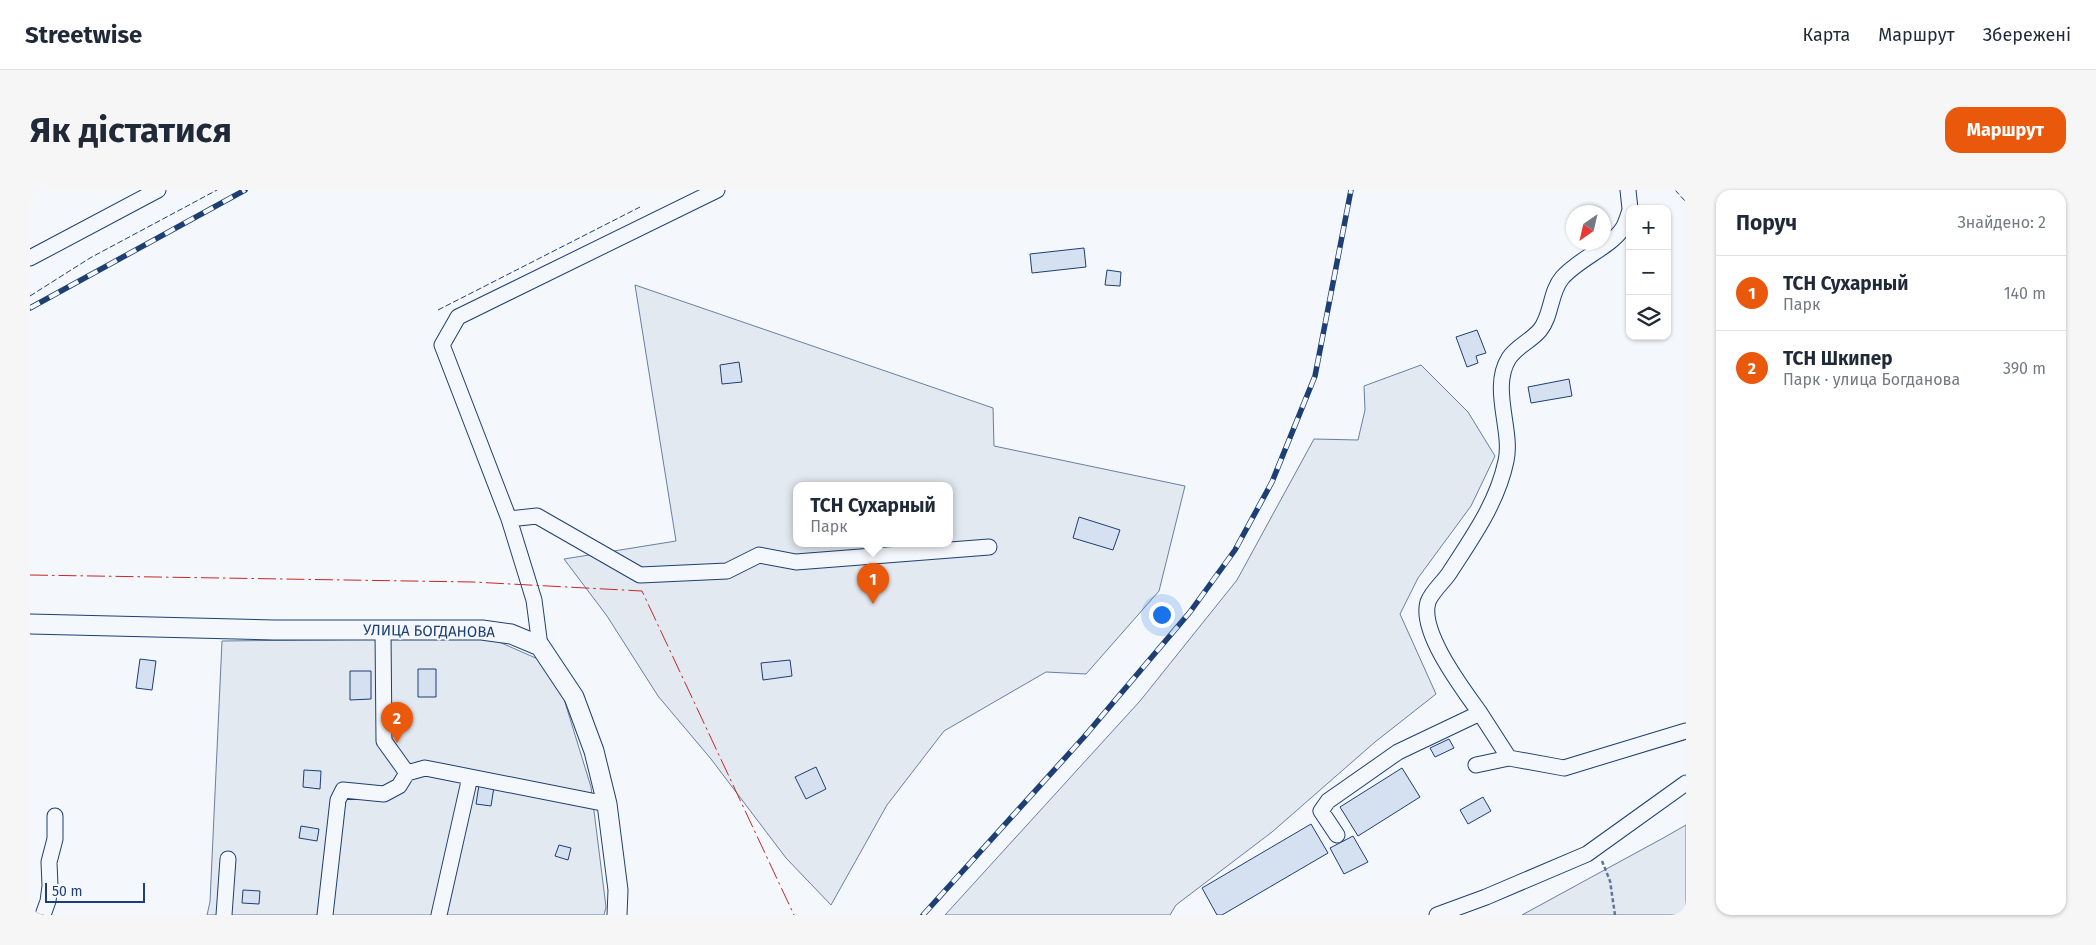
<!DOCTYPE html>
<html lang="uk">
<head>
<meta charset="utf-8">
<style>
  :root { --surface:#fff; --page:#f6f6f7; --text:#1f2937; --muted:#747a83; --line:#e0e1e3; --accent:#ea580c }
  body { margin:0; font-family:"Fira Sans",sans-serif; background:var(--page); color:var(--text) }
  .controls { position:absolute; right:15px; top:15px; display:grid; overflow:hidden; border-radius:10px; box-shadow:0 1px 4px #0004 }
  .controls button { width:45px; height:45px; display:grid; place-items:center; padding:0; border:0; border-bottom:1px solid var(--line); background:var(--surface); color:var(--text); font:25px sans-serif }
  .compass { position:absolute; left:1536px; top:15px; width:45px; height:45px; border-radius:50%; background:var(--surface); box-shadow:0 1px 4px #0004; rotate:214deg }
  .scale { position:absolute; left:15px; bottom:12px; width:100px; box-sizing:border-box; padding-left:5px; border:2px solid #1d3f73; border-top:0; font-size:14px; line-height:18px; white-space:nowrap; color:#1d3f73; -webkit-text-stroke:4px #f4f7fb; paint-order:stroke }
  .you { position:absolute; left:1131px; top:424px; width:18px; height:18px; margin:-12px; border:4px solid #fff; border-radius:50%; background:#1a73e8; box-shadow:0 0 0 8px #1a73e833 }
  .badge { display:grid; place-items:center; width:32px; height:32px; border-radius:50%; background:var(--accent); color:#fff; font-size:16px; font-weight:700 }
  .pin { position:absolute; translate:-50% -41px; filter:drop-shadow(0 1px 2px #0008) }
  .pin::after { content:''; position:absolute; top:26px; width:18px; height:15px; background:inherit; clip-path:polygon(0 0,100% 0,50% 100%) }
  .popup { position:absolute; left:763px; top:292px; width:160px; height:65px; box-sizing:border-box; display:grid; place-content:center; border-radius:10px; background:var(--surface); filter:drop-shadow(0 1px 4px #0005); font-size:16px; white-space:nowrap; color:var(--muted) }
  .popup b { font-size:19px; color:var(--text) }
  .popup::after { content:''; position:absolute; left:50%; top:100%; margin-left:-10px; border:10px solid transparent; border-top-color:var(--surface) }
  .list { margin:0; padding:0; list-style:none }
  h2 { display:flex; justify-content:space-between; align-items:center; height:65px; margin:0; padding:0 20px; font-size:21px }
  h2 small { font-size:16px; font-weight:400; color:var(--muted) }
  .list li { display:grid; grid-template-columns:32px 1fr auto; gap:15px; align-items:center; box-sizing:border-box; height:75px; padding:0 20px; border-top:1px solid var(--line) }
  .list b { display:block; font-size:19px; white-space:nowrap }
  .list p { margin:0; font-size:16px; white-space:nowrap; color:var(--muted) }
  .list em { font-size:16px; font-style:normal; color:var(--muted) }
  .icon { flex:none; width:28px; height:28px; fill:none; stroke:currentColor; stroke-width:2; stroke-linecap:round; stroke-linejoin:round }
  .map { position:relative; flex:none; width:1656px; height:725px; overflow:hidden; border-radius:15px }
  header { display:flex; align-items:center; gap:30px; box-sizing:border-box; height:70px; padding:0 25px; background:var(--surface); border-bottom:1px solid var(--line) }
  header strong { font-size:24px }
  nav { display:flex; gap:28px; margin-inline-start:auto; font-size:18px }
  .intro { display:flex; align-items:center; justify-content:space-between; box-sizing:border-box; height:120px; padding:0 30px }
  h1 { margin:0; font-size:35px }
  .button { padding:12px 22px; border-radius:15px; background:var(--accent); color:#fff; font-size:18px; font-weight:700 }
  main { display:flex; gap:30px; padding:0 30px }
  aside { flex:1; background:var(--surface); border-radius:15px; box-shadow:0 1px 4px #0004 }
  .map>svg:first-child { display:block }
  .green { fill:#e3e9f0; stroke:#687fa3; fill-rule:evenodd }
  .building { fill:#d5e0f0; stroke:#1d3f73 }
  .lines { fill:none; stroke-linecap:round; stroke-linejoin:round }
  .minor-casing { stroke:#1d3f73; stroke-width:17 }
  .major-casing { stroke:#1d3f73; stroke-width:21 }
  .path { stroke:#5e769c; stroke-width:2.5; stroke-dasharray:4 2.5; stroke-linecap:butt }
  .minor { stroke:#f4f7fb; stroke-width:15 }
  .major { stroke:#f4f7fb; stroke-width:19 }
  .rail-casing { stroke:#1d3f73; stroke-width:5.5 }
  .rail { stroke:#f4f7fb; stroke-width:4; stroke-dasharray:11; stroke-linecap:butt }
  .fence { stroke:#1d3f73; stroke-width:1; stroke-dasharray:6 2.5; stroke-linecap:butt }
  .power { stroke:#c62828; stroke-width:1; stroke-dasharray:18 4 2.5 4; stroke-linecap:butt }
  .labels { text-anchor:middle; stroke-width:4; stroke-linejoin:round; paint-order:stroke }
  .street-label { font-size:15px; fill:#1d3f73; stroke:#f4f7fb }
</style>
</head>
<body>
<header>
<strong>Streetwise</strong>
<nav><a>Карта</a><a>Маршрут</a><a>Збережені</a></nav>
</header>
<div class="intro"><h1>Як дістатися</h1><a class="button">Маршрут</a></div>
<main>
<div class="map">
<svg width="1656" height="725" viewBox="0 0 1656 725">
  <rect width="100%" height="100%" fill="#f4f7fb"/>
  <path class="green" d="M605 95 963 218 964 256 1155 296 1129 401 1056 484 1016 482 914 541 857 615 801 715 756 668 681 569 628 506 577 426 534 369 646 351ZM767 295H919V353H767Z
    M1391 175 1438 222 1465 266 1441 316 1388 388 1370 424 1406 504 1345 552 1242 642 1146 715 1140 725H915L1110 511 1207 390 1284 249 1328 250 1335 220 1334 196Z
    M460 448 508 469 534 509 561 597 576 717 574 725H177L180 712 192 451Z
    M1656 635V725H1492L1635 647Z"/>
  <path class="building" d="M1054 58 1056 77 1002 83 1000 64Z
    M1077 80 1091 82 1090 96 1075 95Z
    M1447 140 1456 163 1446 166 1448 173 1437 177 1426 147Z
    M709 172 712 192 692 194 690 175Z
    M1539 189 1542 206 1501 213 1498 197Z
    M1049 327 1090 340 1083 360 1043 348Z
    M110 469 126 471 122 500 106 498Z
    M760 470 762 486 733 490 731 473Z
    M388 479H406V507H388Z
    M320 481H341V509L320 510Z
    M1419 549 1424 558 1405 567 1400 558Z
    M786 577 796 599 776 609 765 587Z
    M1372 578 1390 607 1328 646 1310 617Z
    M274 580 291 581 290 599 273 597Z
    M449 595 464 597 461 616 446 614Z
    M1453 607 1461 621 1438 634 1430 620Z
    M1281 634 1298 663 1192 725H1187L1172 698Z
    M271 636 289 639 287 651 269 648Z
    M1323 646 1338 672 1314 684 1300 658Z
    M529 655 541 658 538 670 525 666Z
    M213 700 230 701 229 714 212 713Z"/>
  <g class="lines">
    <g class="minor-casing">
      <path id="minor" d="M1598 0 1600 19
        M0 68 128 0
        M479 329 507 326 610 385 697 381 729 365 766 372 959 357
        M353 441 354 551 377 583
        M510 456 504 410 479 329 412 155 428 127 687 0
        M1450 523C1433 499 1389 442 1398 412 1401 403 1412 393 1418 385 1441 349 1467 314 1476 271 1483 240 1460 198 1479 168 1487 156 1501 151 1510 140 1522 125 1520 102 1532 88 1548 69 1581 57 1593 38 1596 33 1598 26 1600 20
        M1446 575 1479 568 1534 578 1656 541
        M1307 645 1291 621 1298 611 1368 562 1450 523 1479 568
        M13 725 18 711 20 696 19 672 25 649V626
        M194 725 198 669
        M295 725 308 610 313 600 354 604 369 596 377 583 395 578 577 614
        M409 725 440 587
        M1407 725 1456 707 1557 664 1656 593"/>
    </g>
    <g class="major-casing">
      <path id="major" d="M0 434 244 440H452L481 444 510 456 544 507 564 561 577 614 588 700 587 725"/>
    </g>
    <path class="path" d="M1572 671 1580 691 1585 725"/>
    <use href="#minor" class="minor"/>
    <use href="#major" class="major"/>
    <g class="rail-casing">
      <path id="rail" d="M0 118 215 0
        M893 725 1054 547 1160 422 1205 360 1242 292 1285 186 1321 0"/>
    </g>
    <use href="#rail" class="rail"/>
    <path class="fence" d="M1645 0 1656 12
      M0 106 60 68 187 0
      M408 120 610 17"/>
    <path class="power" d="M0 385 443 392 612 401 764 725"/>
  </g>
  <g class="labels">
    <g class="street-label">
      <text transform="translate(399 441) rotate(1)" y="5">УЛИЦА БОГДАНОВА</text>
    </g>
  </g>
</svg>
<div class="controls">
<button>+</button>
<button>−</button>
<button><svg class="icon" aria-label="layers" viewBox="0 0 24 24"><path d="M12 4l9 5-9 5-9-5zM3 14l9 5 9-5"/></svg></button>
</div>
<svg class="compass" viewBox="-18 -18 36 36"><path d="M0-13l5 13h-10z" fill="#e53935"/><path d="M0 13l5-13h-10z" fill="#747a83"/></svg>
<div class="scale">50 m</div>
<div class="you"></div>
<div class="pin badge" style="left:843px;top:414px">1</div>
<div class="popup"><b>ТСН Сухарный</b>Парк</div>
<div class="pin badge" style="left:367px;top:553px">2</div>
</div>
<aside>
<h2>Поруч<small>Знайдено: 2</small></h2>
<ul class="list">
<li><span class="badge">1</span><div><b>ТСН Сухарный</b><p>Парк</p></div><em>140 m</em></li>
<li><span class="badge">2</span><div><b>ТСН Шкипер</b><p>Парк · улица Богданова</p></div><em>390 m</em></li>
</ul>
</aside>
</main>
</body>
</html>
